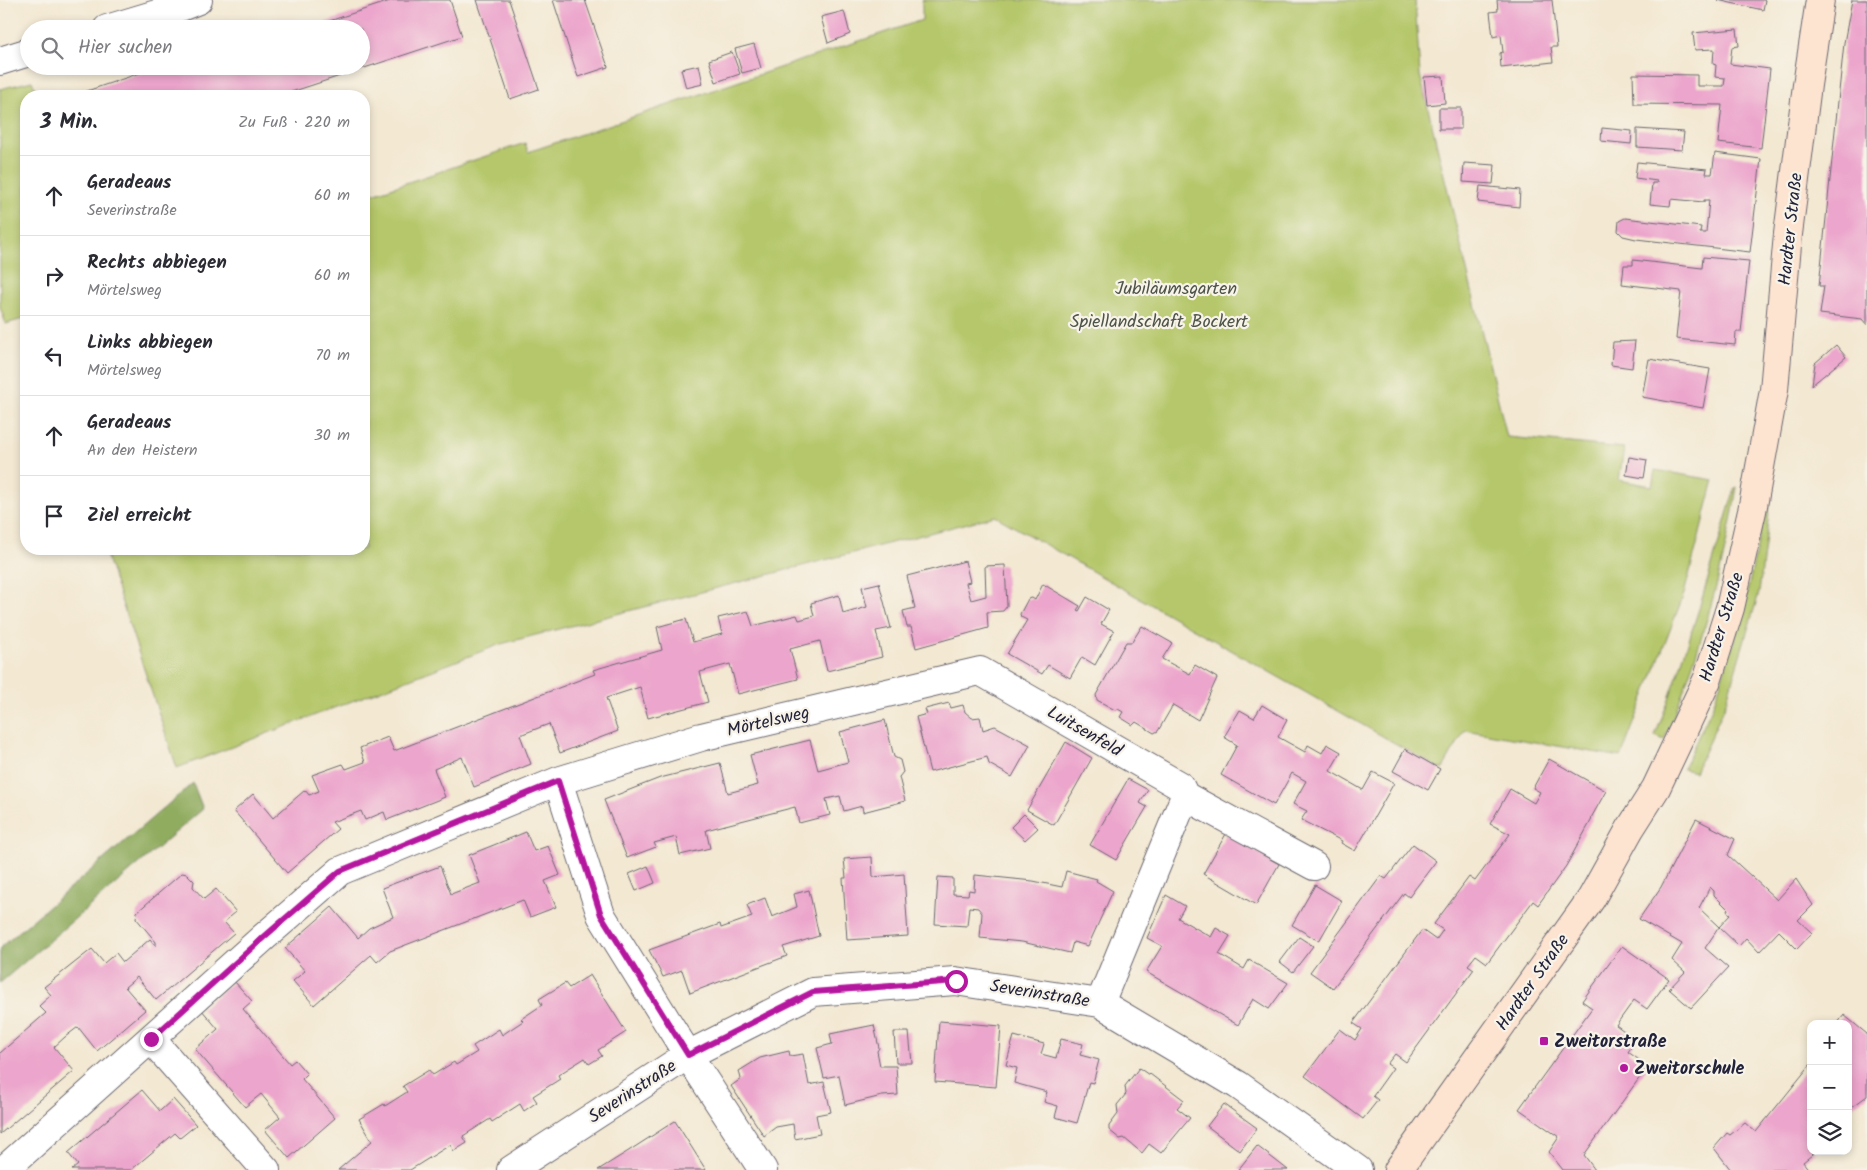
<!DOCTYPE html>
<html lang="de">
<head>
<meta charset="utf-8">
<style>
  :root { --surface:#fff; --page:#f7f7f7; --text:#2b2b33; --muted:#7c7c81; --line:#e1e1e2 }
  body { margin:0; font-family:Kalam,sans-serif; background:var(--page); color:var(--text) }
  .controls { position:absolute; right:15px; bottom:15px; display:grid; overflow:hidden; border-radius:10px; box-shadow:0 2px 8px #0003 }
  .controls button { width:45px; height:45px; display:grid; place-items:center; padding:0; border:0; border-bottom:1px solid var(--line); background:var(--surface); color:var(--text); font:25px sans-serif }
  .stop { position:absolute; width:15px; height:15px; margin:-11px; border:4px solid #b5179e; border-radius:50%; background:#fff }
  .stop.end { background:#b5179e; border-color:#fff; box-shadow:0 1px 5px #0008 }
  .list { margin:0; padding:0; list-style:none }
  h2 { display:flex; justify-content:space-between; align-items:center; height:65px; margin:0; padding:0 20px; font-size:21px }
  h2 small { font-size:16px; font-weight:400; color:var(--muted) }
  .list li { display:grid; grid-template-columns:32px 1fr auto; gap:15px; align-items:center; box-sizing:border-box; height:80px; padding:0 20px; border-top:1px solid var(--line) }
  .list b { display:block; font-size:19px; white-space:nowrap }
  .list p { margin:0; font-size:16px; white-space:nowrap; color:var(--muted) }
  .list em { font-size:16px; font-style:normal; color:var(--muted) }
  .icon { flex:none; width:28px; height:28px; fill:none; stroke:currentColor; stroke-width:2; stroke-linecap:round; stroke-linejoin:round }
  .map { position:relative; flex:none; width:1867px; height:1170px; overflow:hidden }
  .search { position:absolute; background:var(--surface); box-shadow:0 2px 8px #0003; left:20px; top:20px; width:350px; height:55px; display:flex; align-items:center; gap:12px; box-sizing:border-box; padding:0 18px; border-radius:28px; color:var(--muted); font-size:19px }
  .panel { position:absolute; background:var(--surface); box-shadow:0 2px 8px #0003; left:20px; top:90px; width:350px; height:465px; border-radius:20px }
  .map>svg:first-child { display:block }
  .green { fill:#b5c76a; stroke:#6c7452 }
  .forest { fill:#90ac5e; stroke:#59674c }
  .building { fill:#eca5cc }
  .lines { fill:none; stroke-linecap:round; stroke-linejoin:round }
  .minor-casing { stroke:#6b6770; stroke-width:30 }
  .secondary-casing { stroke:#6b6770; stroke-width:30 }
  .minor { stroke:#fff; stroke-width:28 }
  .secondary { stroke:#fde4d1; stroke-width:28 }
  .route { stroke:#b5179e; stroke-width:6 }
  .poi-dot { fill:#b5179e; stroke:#f7f3e8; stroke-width:2 }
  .labels { text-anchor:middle; stroke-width:4.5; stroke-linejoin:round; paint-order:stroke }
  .street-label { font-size:18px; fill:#22223b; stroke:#f7f3e8 }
  .park-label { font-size:18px; fill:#4e5449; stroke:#f7f3e8 }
  .poi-label { font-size:18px; font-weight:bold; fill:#22223b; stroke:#f7f3e8; text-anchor:start }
</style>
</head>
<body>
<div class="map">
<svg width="1867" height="1170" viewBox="0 0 1867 1170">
  <rect width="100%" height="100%" fill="#f7f3e8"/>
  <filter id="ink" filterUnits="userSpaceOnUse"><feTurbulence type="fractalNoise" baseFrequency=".02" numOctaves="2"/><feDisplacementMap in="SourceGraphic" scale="10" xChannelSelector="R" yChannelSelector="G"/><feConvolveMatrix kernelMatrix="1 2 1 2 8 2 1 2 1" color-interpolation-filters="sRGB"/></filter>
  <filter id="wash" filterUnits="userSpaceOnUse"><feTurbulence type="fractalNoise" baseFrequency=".0096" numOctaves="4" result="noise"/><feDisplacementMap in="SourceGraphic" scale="20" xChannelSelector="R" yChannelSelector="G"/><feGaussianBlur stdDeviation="1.12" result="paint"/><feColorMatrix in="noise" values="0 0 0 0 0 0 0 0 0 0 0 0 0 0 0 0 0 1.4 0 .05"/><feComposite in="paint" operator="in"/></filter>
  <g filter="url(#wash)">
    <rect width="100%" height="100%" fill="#f3e8d2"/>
    <path class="green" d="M922 0H1415L1420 75 1507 437 1624 448 1619 480 1652 486 1655 470 1714 480 1684 594 1621 757 1465 730 1442 770 995 516 501 644 177 768 104 549H364V197L525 143 528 152 922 20Z
      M32 81 38 96H26V318L6 324 0 307V89Z
      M1737 487C1723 574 1698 659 1664 740L1655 736C1687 655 1710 571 1735 488Z
      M1770 487H1772L1759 593 1724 708 1695 772 1683 769 1714 703 1742 616Z"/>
    <path class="forest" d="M193 783 203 809 0 983V948Z"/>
    <g id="blocks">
      <path class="building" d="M393 0H450L462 36 279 96H72L161 66H361V29L308 28Z
        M477 0H509L539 89 510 99Z
        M553 0H585L608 67 578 77Z
        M1497 0H1552L1557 47H1551L1553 62 1501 68 1500 53 1503 52 1501 35 1493 37 1490 12 1498 11Z
        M1717 0H1765L1763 10Z
        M1852 0H1867V325L1862 319 1820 314 1824 286H1819L1844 43Z
        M844 11 850 34 828 43 821 17Z
        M1737 29 1739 46 1732 47 1730 64 1770 69 1761 148 1718 143 1722 105 1634 104 1633 74 1697 75V86H1724L1725 78 1715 77 1716 65 1713 64 1714 49 1695 50 1693 33Z
        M754 44 761 68 742 73 735 49Z
        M732 52 740 74 716 82 709 60Z
        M699 65 703 84 686 88 681 69Z
        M1443 76 1445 103 1427 105 1424 77Z
        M1439 108H1461V129H1439Z
        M1602 128 1632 131 1631 144 1601 141Z
        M1637 129 1684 132 1682 150 1637 147Z
        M1715 153 1761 159 1750 252 1636 239 1623 236 1618 231 1619 221 1625 218 1701 227 1700 233H1706L1709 200H1704V202L1671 199 1670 206 1650 204 1652 183H1657V181L1635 178 1637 162 1707 169 1706 174H1712Z
        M1464 163 1495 165 1493 184 1463 182Z
        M1480 186 1520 190 1519 207 1478 202Z
        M1703 257 1749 261 1741 332H1736L1735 345 1676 339 1681 291 1622 284 1624 265H1633V260L1702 268Z
        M1635 341 1632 368 1611 365 1613 342Z
        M1836 345 1846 357 1812 385 1815 363Z
        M1649 359 1710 369 1703 408 1642 397Z
        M1629 457 1647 460 1644 478 1626 475Z
        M965 561 970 582 966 583 971 600 986 596 985 566 1005 565 1007 606 1003 611 987 612 988 628 916 648 911 627H907L903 611 915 608 907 576Z
        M879 583 891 628 876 631 882 657 827 671 820 641 790 649 798 679 738 694 730 664 700 672 708 702 648 718 640 687 606 698 618 731 560 753 549 724 520 735 531 764 474 787 462 757 434 769 445 797 387 820 384 812 365 820 361 811 332 822 338 829 287 873 234 811 253 794 273 818 305 790 309 795 319 791 312 775 343 764 346 769 365 762 360 748 388 737 394 751 595 674 593 670 662 650 657 627 686 619 693 642 722 634 718 618 748 611 753 626 797 615 799 620 814 616 811 603 839 595 843 614 867 607 862 587Z
        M1043 584 1080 606 1077 610 1079 611 1087 597 1109 610 1101 624 1114 631 1095 665 1082 657 1070 678 1048 665 1042 674 1007 654 1027 620 1021 617 1020 614 1028 599 1032 598 1035 600Z
        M1142 626 1172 643 1162 659 1190 674 1195 665 1217 678 1198 720 1173 705 1158 731 1154 733 1136 722 1133 725 1120 717 1123 712 1118 709 1115 710 1097 700 1096 695 1126 642H1132Z
        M949 703 951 708 963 705 965 712 972 718 980 717 983 730 995 726 1030 745 1012 777 989 764 987 757 930 772 916 717 927 714 925 709Z
        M1262 705 1287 720 1278 737 1305 752 1308 745 1322 753 1327 744 1341 752 1330 771 1363 790 1373 772 1394 783 1355 851 1341 843 1342 841 1301 820 1307 811 1293 804 1306 781 1292 773 1274 805 1221 775 1237 745 1224 737 1240 710 1254 718Z
        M885 720 894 757 900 760 903 772 899 777 905 801 863 812 862 806 844 811 840 796 826 799 830 815 799 823 795 807 706 830 710 848 680 855 676 837 654 843 656 847 627 858 604 800 660 778 720 763 728 793 758 785 750 755 810 740 818 770 848 762 840 732Z
        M1066 742 1092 758 1054 825 1027 810Z
        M1405 749 1440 769 1428 790 1393 771Z
        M1549 759 1606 791 1591 818 1592 819 1566 866 1538 905 1533 901 1487 963 1476 955 1468 965 1474 969 1406 1062 1395 1054 1387 1064 1393 1068 1373 1096 1378 1100 1363 1119 1305 1076 1340 1029 1355 1040 1362 1029 1353 1023 1422 930 1436 940 1443 930 1434 924 1469 877 1475 881 1510 834 1490 824 1510 789 1534 803 1540 792 1533 788Z
        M1128 779 1148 790 1140 803 1147 807 1116 860 1090 845Z
        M1024 814 1038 828 1025 840 1011 827Z
        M1696 819 1735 839 1728 855 1777 900 1796 879 1813 905 1798 920 1812 933 1797 949 1779 931 1759 952 1746 938 1739 946 1719 927 1730 915 1727 911 1728 909 1714 895V891L1710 887 1699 908 1719 927 1705 948 1728 968 1691 1008 1669 989 1685 972 1672 960 1682 944 1639 919 1661 887Z
        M526 832 534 851 548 846 560 875 545 881 556 907 530 917 523 900 390 951 377 962 371 955 314 1005 293 981 305 971 285 948 332 907 358 938 369 928 393 917 382 888 440 866 451 894 480 883 469 855Z
        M1226 834 1279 864 1256 905 1203 874Z
        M1413 844 1436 861 1409 897 1404 893 1333 988 1310 972 1381 876 1386 879Z
        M872 857 873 877 904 874 908 936 847 940 843 878H846L844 859Z
        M648 866 655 883 636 891 629 874Z
        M1066 871 1097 879 1096 881 1113 891 1088 946 1073 942 1070 953 1022 942 980 938 982 913 978 908 969 907 967 926 935 924 938 877 953 878V894L968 895 969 890 974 891 975 875 1033 881 1062 887Z
        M182 873 187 874 194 881 193 887 204 899 216 889 236 912 224 922 234 933 156 1000 137 977 125 987 145 1010 97 1051 78 1027 65 1037 54 1047 74 1071 0 1134V1053L46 1013 39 1006 51 995 44 987 92 949 104 963 116 953 123 962 150 939 156 946V942L136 918 137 912Z
        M1315 885 1342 901 1319 941 1292 925Z
        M809 890 819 936 783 947 787 956 690 993 682 970 663 977 649 950 720 924 721 928 752 917 747 905 765 898 772 917 797 907 794 894Z
        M1166 895 1185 906 1178 918 1211 937 1216 928 1230 936 1219 954 1244 969 1249 960 1288 983 1269 1009 1253 999 1238 1025 1146 972 1162 946 1147 938Z
        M1299 937 1313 946 1293 972 1280 962Z
        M1622 946 1669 979 1647 1009 1634 1000 1616 1025 1636 1040 1628 1052 1648 1066 1584 1155 1595 1170H1563L1549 1152 1559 1137 1519 1109 1592 1008 1582 1001Z
        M590 975 626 1032 598 1050 602 1056 589 1064 585 1058 558 1075 560 1079 533 1096 537 1102 524 1111 520 1104 492 1122 490 1119 463 1136 467 1143 454 1151 450 1145 410 1170H338L372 1141 359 1119 384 1104 385 1106 407 1092 403 1086 429 1070 433 1075 454 1062 456 1065 477 1052 473 1046 499 1029 502 1035 523 1021 521 1019 542 1005 539 999 565 983 569 988Z
        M234 981 252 1001 243 1009 290 1064 295 1060 307 1074 302 1079 335 1118 289 1158 265 1130 280 1117 261 1094 245 1107 195 1049 218 1029 201 1009Z
        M1844 1015 1867 1034V1096L1848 1110V1024H1837Z
        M939 1021 1001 1026 996 1087 935 1082Z
        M874 1025 879 1048 877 1051 880 1066H896L898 1095 882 1096 845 1105 839 1075 824 1078 817 1048 832 1044 830 1034Z
        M894 1032H909L912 1063H896Z
        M1014 1036 1044 1044 1041 1054 1056 1058 1061 1039 1083 1044 1080 1055 1099 1060 1093 1083 1089 1082 1077 1123 1055 1117 1058 1106 1044 1102 1047 1092 1014 1083 1017 1068 1006 1065Z
        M789 1051 790 1056 803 1054 809 1085 824 1082 831 1112 816 1115 820 1134 795 1139 793 1124 776 1127 764 1136 731 1086 741 1079 739 1071 760 1058Z
        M1811 1064V1151H1817L1803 1162 1809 1170H1731L1714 1148 1727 1133 1730 1135 1745 1123 1756 1132Z
        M1139 1068 1149 1075 1150 1074 1184 1100 1177 1108 1190 1118 1161 1153 1149 1144 1142 1153 1124 1138 1120 1139 1109 1130V1126L1118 1114 1117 1105 1126 1094 1125 1086Z
        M142 1090 160 1111 173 1099 196 1125 180 1138 175 1133 131 1170H72L78 1165 68 1153Z
        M1224 1104 1257 1128 1240 1151 1207 1126Z
        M675 1121 706 1170H598L627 1152Z
        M1257 1146 1288 1170H1238Z"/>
    </g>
  </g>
  <g filter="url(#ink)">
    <use href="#blocks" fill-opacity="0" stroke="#6b6770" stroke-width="1"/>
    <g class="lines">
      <g class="minor-casing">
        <path id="minor" d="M107 29 183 6 198 0
          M0 61 29 52
          M558 781 601 915 688 1055 763 1170
          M1100 1003 1185 796
          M151 1039 266 1170
          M4 1170 264 937 340 871 558 781 701 737 980 671 1180 786 1185 796 1314 866
          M511 1170 688 1055 813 992 955 981 1100 1003 1238 1085 1358 1170"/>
      </g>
      <g class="secondary-casing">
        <path id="secondary" d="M1398 1170 1591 899 1630 829 1656 788 1708 678 1730 608 1752 511 1774 390 1788 234 1807 85 1820 0"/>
      </g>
      <use href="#minor" class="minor"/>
      <use href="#secondary" class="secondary"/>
    </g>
  </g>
  <g class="lines" filter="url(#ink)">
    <path class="route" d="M151 1039 264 937 340 871 558 781 601 915 688 1055 813 992 956 981"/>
  </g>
  <g class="poi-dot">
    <rect x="1539" y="1036" width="10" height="10" rx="2.5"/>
    <circle cx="1624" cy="1068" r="5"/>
  </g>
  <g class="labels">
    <g class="street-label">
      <text transform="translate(1790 229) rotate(-84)" y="6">Hardter Straße</text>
      <text transform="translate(1721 627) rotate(-73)" y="6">Hardter Straße</text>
      <text transform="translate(768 721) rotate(-13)" y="6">Mörtelsweg</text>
      <text transform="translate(1085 731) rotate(30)" y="6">Luitsenfeld</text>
      <text transform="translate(1532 982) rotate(-55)" y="6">Hardter Straße</text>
      <text transform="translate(1040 993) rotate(9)" y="6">Severinstraße</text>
      <text transform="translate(632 1091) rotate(-33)" y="6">Severinstraße</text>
    </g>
    <g class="park-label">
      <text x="1176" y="294">Jubiläumsgarten</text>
      <text x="1159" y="327">Spiellandschaft Bockert</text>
    </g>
    <g class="poi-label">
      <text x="1554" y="1047">Zweitorstraße</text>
      <text x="1634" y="1074">Zweitorschule</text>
    </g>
  </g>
</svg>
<div class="controls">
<button>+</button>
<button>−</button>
<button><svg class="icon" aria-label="layers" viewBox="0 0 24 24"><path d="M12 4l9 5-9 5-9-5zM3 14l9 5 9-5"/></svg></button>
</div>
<div class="stop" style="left:956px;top:981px"></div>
<div class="stop end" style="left:151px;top:1039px"></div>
<div class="search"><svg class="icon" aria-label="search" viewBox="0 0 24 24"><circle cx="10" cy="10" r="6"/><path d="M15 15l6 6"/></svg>Hier suchen</div>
<section class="panel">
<h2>3 Min.<small>Zu Fuß · 220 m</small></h2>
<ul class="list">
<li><svg class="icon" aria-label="ahead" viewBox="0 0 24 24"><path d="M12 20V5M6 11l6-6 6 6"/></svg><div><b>Geradeaus</b><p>Severinstraße</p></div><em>60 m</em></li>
<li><svg class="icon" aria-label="right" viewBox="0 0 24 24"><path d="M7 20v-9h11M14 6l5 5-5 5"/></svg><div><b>Rechts abbiegen</b><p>Mörtelsweg</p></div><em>60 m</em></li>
<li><svg class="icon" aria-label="left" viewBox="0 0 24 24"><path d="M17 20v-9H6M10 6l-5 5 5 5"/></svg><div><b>Links abbiegen</b><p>Mörtelsweg</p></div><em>70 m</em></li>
<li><svg class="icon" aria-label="ahead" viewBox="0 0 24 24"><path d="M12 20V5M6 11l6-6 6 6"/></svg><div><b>Geradeaus</b><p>An den Heistern</p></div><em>30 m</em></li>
<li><svg class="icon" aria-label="arrive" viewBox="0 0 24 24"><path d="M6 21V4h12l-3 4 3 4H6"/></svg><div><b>Ziel erreicht</b></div></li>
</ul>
</section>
</div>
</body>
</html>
